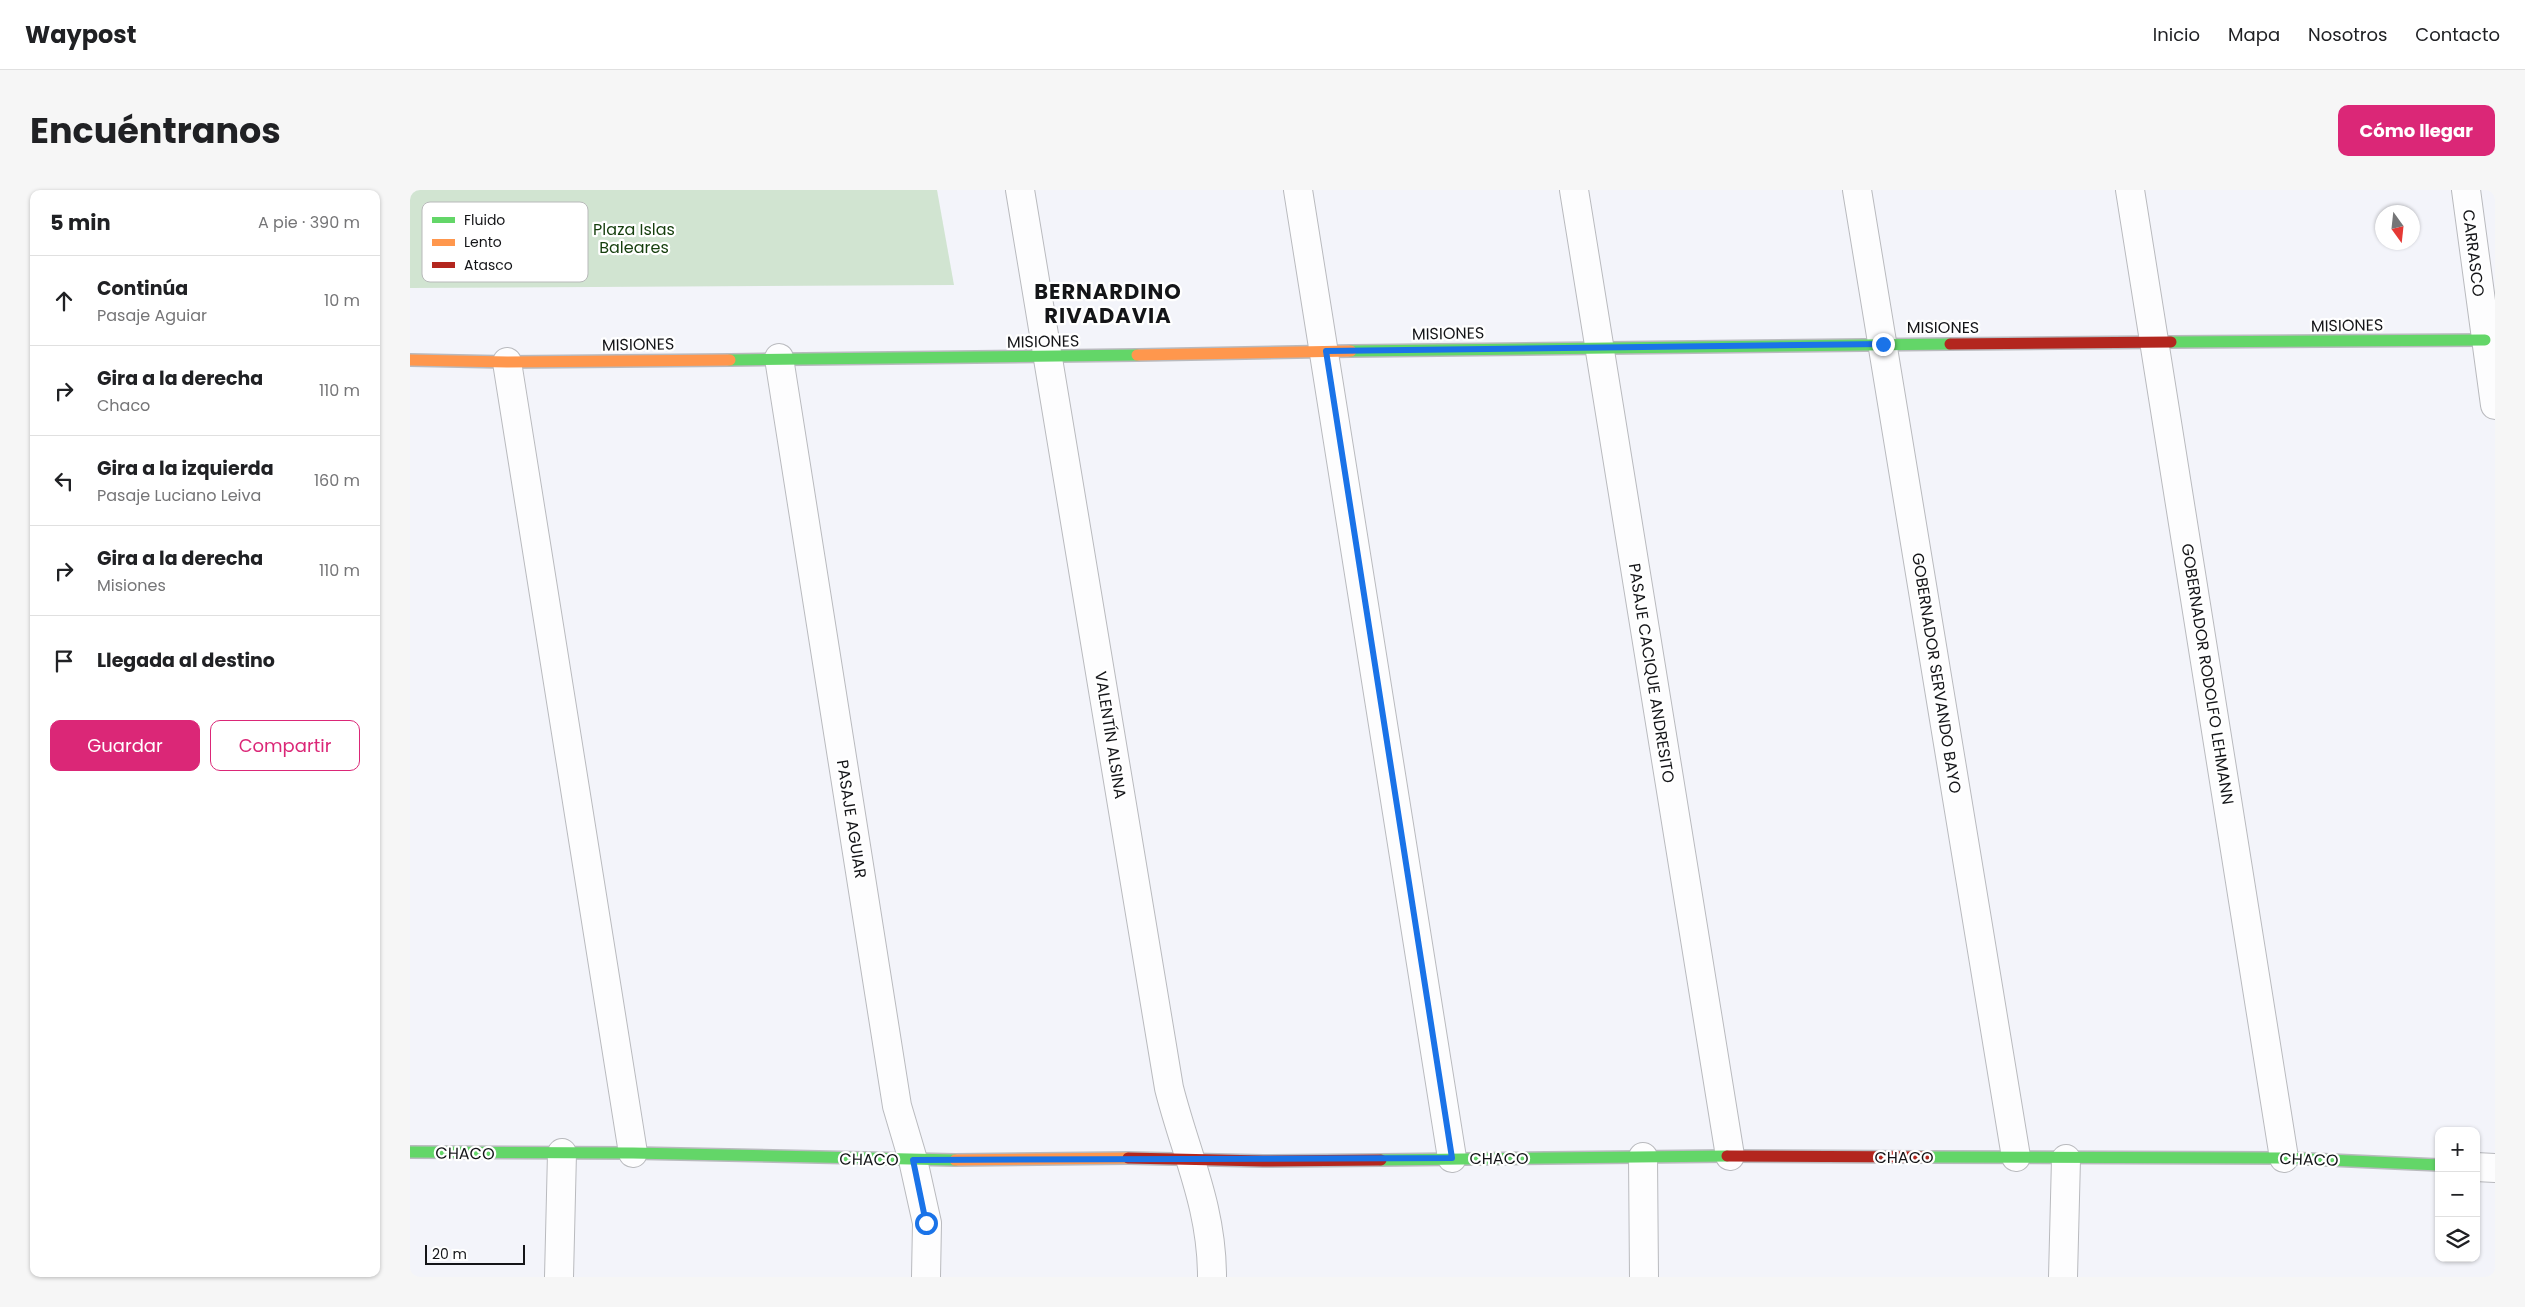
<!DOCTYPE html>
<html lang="es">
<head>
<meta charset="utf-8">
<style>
  :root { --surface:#fff; --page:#f6f6f6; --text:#202124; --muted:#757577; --line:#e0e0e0; --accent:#db2777 }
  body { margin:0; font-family:Poppins,sans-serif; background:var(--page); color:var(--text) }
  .controls { position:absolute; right:15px; bottom:15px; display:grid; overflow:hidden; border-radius:10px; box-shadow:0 1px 4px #0004 }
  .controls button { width:45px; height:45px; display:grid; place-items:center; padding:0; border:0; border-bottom:1px solid var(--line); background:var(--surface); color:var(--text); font:25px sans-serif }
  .compass { position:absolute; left:1965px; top:15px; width:45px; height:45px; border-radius:50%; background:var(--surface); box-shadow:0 1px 4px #0004; rotate:165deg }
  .scale { position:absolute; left:15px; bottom:12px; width:100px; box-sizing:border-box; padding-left:5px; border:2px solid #141518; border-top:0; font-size:14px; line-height:18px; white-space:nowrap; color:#141518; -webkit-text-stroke:4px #fff; paint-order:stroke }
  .stop { position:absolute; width:15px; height:15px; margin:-11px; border:4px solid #1a73e8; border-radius:50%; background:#fff }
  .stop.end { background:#1a73e8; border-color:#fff; box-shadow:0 1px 5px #0008 }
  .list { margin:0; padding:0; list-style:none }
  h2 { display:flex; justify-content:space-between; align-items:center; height:65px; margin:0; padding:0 20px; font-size:21px }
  h2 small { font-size:16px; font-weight:400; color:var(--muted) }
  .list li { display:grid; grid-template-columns:32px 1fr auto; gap:15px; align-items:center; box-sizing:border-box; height:90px; padding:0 20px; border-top:1px solid var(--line) }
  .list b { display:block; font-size:19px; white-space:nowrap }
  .list p { margin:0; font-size:16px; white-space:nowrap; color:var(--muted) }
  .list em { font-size:16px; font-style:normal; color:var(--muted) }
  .actions { display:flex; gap:10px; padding:15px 20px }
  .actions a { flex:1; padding:11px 0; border:1px solid var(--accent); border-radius:10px; text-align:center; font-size:18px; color:var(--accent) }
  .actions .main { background:var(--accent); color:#fff }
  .icon { flex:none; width:28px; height:28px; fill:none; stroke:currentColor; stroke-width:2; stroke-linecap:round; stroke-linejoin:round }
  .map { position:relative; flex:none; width:2085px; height:1087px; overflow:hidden; border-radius:10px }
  header { display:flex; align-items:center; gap:30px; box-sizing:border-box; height:70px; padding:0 25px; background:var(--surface); border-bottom:1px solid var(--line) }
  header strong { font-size:24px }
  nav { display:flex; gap:28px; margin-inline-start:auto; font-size:18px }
  .intro { display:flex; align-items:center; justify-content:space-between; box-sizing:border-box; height:120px; padding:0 30px }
  h1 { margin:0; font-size:35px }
  .button { padding:12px 22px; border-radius:10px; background:var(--accent); color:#fff; font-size:18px; font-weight:700 }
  main { display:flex; gap:30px; padding:0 30px }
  aside { flex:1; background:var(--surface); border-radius:10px; box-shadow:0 1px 4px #0004 }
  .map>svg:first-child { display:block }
  .green { fill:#d1e4d1 }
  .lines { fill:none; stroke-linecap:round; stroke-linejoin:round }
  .street-casing { stroke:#b9babe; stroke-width:30 }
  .fast-casing { stroke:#b9babe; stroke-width:14 }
  .slow-casing { stroke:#b9babe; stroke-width:14 }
  .jam-casing { stroke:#b9babe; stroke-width:14 }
  .street { stroke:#fdfdfe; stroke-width:28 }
  .fast { stroke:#63d668; stroke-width:11 }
  .slow { stroke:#ff974d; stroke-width:11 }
  .jam { stroke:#b3261e; stroke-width:11 }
  .route { stroke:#1a73e8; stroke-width:6 }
  .labels { text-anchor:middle; stroke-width:4.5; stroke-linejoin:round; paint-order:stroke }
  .park-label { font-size:16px; fill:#153e0d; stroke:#fff }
  .street-label { font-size:16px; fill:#141518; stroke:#fff }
  .district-label { font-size:21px; font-weight:bold; letter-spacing:1px; fill:#141518; stroke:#fff }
  .key { fill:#fff; stroke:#b8b9ba; stroke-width:1 }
  .key-label { font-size:14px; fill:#141518 }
</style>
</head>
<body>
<header>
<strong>Waypost</strong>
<nav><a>Inicio</a><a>Mapa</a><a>Nosotros</a><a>Contacto</a></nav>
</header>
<div class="intro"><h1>Encuéntranos</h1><a class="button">Cómo llegar</a></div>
<main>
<aside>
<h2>5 min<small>A pie · 390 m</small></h2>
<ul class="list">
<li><svg class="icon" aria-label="ahead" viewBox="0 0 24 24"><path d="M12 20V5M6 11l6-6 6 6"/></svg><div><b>Continúa</b><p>Pasaje Aguiar</p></div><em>10 m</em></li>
<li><svg class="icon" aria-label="right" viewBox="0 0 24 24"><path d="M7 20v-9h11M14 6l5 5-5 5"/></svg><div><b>Gira a la derecha</b><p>Chaco</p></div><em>110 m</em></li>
<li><svg class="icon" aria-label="left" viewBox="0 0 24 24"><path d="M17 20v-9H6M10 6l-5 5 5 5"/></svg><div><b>Gira a la izquierda</b><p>Pasaje Luciano Leiva</p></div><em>160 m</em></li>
<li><svg class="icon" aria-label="right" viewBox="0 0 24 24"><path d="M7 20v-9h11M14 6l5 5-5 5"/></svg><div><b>Gira a la derecha</b><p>Misiones</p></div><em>110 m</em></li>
<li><svg class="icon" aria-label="arrive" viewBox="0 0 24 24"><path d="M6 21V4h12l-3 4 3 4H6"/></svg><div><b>Llegada al destino</b></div></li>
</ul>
<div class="actions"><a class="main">Guardar</a><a>Compartir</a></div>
</aside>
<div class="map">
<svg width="2085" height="1087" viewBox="0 0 2085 1087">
  <rect width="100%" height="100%" fill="#f3f4fa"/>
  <path class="green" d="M0 0H527L544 95 0 98Z"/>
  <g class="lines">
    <g class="street-casing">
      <path id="street" d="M610 0 759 898C776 965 802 1016 802 1087
        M888 0 1042 968
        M1164 0 1320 966
        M1447 0 1606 967
        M1720 0 1874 968
        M2056 0 2085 215
        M369 168 487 916 503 970 517 1033 516 1087
        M97 172 223 963
        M1233 967 1234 1087
        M2066 977 2085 978
        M149 1087 152 963
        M1653 1087 1656 969"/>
    </g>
    <g class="fast-casing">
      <path id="fast" d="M1761 152 2075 150
        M941 161 1540 154
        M320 170 727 165
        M0 962 223 963 545 970
        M1514 967 1874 968 2029 975
        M971 970 1317 966"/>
    </g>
    <g class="slow-casing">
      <path id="slow" d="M727 165 941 161
        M0 170 97 172 320 170
        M545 970 718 968"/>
    </g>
    <g class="jam-casing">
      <path id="jam" d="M1540 154 1761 152
        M1317 966 1514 967
        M718 968 853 971 971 970"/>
    </g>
    <use href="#street" class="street"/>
    <use href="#fast" class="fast"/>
    <use href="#slow" class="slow"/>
    <use href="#jam" class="jam"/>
  </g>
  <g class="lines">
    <path class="route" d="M516 1033 503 970 1042 968 916 161 1473 154"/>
  </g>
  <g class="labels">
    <g class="park-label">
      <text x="224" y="45">Plaza Islas<tspan x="224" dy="18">Baleares</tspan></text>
    </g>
    <g class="street-label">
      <text transform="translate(2064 63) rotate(83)" y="6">CARRASCO</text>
      <text transform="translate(1937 135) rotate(-1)" y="6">MISIONES</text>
      <text x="1533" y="143">MISIONES</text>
      <text transform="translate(1038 143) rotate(-1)" y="6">MISIONES</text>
      <text transform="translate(633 151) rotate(-1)" y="6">MISIONES</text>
      <text transform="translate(228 154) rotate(-1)" y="6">MISIONES</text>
      <text transform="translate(1242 483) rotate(81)" y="6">PASAJE CACIQUE ANDRESITO</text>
      <text transform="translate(1527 483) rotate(81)" y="6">GOBERNADOR SERVANDO BAYO</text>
      <text transform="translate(1798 484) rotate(81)" y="6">GOBERNADOR RODOLFO LEHMANN</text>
      <text transform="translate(701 545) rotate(81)" y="6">VALENTÍN ALSINA</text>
      <text transform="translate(442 629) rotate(81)" y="6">PASAJE AGUIAR</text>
      <text transform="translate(55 963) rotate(1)" y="6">CHACO</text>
      <text x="1494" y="973">CHACO</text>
      <text x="1089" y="974">CHACO</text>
      <text transform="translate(459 969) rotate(1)" y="6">CHACO</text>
      <text transform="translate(1899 969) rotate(2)" y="6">CHACO</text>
    </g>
    <g class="district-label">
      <text x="698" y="109">BERNARDINO<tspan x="698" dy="24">RIVADAVIA</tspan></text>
    </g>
  </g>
  <rect x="12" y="12" width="166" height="80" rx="8" class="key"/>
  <rect x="22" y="27" width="23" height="6" fill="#63d668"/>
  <rect x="22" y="49" width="23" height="7" fill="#ff974d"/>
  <rect x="22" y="72" width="23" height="6" fill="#b3261e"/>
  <g class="key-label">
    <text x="54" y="35">Fluido</text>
    <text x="54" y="57">Lento</text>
    <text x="54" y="80">Atasco</text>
  </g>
</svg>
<div class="controls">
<button>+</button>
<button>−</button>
<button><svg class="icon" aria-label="layers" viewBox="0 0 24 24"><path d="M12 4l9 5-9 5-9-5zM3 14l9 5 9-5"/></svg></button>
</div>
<svg class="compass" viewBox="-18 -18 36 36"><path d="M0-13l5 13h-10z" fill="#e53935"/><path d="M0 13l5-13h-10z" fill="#757577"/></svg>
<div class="scale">20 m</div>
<div class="stop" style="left:516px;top:1033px"></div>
<div class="stop end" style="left:1473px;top:154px"></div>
</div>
</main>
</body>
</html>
